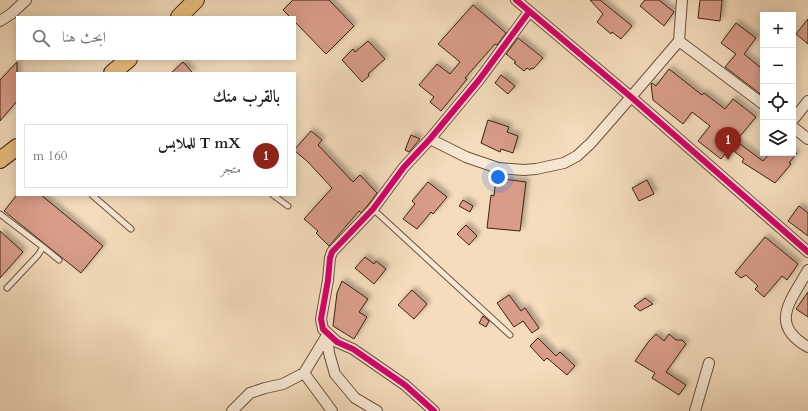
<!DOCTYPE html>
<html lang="ar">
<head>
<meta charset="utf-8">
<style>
  :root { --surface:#fff; --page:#f6f6f6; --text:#202124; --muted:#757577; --line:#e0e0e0; --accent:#8f2418 }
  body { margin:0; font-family:Cardo,Amiri,serif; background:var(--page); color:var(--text); direction:rtl }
  .controls { position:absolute; right:12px; top:12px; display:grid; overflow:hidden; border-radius:0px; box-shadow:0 2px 10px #0003 }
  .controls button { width:36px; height:36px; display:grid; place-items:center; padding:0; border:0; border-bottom:1px solid var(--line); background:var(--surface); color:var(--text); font:20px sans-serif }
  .you { position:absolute; left:498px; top:177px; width:14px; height:14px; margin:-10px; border:3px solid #fff; border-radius:50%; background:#1a73e8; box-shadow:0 0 0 6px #1a73e833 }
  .badge { display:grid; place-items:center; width:26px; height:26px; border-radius:50%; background:var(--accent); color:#fff; font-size:13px; font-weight:700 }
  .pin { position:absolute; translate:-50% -33px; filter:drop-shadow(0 1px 2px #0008) }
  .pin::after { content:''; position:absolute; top:21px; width:14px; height:12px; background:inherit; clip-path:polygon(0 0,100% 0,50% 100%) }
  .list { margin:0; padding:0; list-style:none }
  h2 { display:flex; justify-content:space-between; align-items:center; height:52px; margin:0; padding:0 16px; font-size:17px }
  h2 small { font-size:13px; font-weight:400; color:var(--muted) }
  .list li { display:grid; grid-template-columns:26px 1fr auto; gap:12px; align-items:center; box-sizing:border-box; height:64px; margin:0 8px 8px; padding:0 8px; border:1px solid var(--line); border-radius:0px }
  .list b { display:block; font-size:15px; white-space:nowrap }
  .list p { margin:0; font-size:13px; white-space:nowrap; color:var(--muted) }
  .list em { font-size:13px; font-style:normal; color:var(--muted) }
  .icon { flex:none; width:22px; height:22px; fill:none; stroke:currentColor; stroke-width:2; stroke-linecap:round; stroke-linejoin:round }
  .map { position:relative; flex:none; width:808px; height:411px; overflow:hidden; direction:ltr }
  .search { position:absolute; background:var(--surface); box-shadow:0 2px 10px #0003; left:16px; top:16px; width:280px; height:44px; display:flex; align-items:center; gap:10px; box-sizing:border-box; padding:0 14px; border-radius:0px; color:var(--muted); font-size:15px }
  .panel { position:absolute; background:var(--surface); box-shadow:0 2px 10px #0003; left:16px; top:72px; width:280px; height:124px; border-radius:0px; direction:rtl }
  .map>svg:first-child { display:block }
  .building { fill:#d89c88; stroke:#3c2411; filter:url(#shadow) }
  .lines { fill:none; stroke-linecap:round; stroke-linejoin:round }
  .service-casing { stroke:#6a523c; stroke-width:7 }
  .minor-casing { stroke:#6a523c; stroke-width:12 }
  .primary-casing { stroke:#3c2411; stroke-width:18 }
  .service { stroke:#f8e8d3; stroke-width:5 }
  .minor { stroke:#f8e8d3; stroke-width:10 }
  .primary { stroke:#eabe7e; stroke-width:16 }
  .cycleway-casing { stroke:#f8e8d3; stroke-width:8 }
  .cycleway { stroke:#d6006c; stroke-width:6 }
</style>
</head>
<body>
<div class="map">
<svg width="808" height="411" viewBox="0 0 808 411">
  <defs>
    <filter id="shadow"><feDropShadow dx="3.5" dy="-3.5" stdDeviation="2" flood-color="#0004"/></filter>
  </defs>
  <rect width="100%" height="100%" fill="#f4dcbc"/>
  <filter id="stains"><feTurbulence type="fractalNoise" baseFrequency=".005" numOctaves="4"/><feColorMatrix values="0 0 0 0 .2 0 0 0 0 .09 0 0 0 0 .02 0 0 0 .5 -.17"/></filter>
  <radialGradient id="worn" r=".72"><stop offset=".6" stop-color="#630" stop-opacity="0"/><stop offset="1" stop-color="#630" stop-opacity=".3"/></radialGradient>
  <path class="building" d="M293 0H329L354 26 326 54 295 22V17H290L283 10Z
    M590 0H600L632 26 621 39 612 32 611 34 597 22 603 14Z
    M645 0H659L674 12 664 26 640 6Z
    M700 0H722L720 21 698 18Z
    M473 5 506 33 497 45 495 44 465 78 467 79 441 111 430 102 434 97 419 85 437 64 450 74 460 62 438 44Z
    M808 19V44L796 34Z
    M736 23 756 38 744 54 761 68 760 71 763 74V96L725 67 736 54 721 43Z
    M518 38 543 58 533 69 531 68 530 70 527 68 524 71 514 63 516 62 506 54Z
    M368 41 385 59 368 74 369 76 362 82 342 60 353 49 355 52Z
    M17 62V101L0 121V80Z
    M183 62 193 73H171Z
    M669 69 702 95 704 93 725 109 733 99 756 117 736 141 763 161 770 153H797L789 163 791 164 775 183 742 162 744 159 730 148 721 159 698 141 710 126 692 112 683 124 653 100 651 84 652 83 656 86Z
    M501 75 515 86 508 94 495 83Z
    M488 120 509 127 507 132 518 136 513 153 501 149 500 152 481 143Z
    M311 131 322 140 318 145 353 182 360 175 377 193 368 205 361 213 359 211 329 246 316 233 318 231 304 219 332 188 308 162 295 151V149Z
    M411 135 420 139 409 152 405 150Z
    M496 178 526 182 520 231 487 228 491 195 494 196Z
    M647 180 654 194 639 201 632 188Z
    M428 182 447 197 433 214 431 212 417 229 403 219 415 204 412 201Z
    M17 195H41L103 246 81 273 4 211Z
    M463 200 473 206 470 212 459 206Z
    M799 206 808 213V236L788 221Z
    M466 225 477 236 469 245 457 234Z
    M0 231 23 252 0 278Z
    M765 237 798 264 787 280 782 276 764 297 755 289 758 286 746 275 741 278 735 273Z
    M365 257 374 264 376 261 386 269 374 284 355 268Z
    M342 281 368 299 359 312 367 317 354 339 333 326 337 293Z
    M412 290 427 304 414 319 398 305Z
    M808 292V317L796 309Z
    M509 295 521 311 525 308 539 328 532 333 523 321 514 327 497 303Z
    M645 298 653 304 640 311 634 306Z
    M483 316 489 321 486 327 479 323Z
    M656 334 664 341 669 334 676 340H682L686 344 666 372 686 385 679 395 652 378 655 373 635 361 649 341Z
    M538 338 556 356 560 352 575 366 567 375 547 358 544 361 530 346Z"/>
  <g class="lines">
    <g class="service-casing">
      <path id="service" d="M92 195 131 229
        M273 195 288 206
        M373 209 510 335
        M0 214 43 247 38 255 7 288
        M43 247 59 260"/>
    </g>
    <g class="minor-casing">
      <path id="minor" d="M516 0 631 97 808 252
        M0 21 11 14 26 0
        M679 41 763 104
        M793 120 808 101
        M793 127 808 139
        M430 139 466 157 498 168 524 170 536 169 564 163 577 156 591 143 631 97 679 41 682 0
        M808 270C791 301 768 324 808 347
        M327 335 329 353 335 374 355 398 377 411
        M304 373 332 411
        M232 411 250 393 265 388 283 384 304 373 327 335
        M434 411 405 385 353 349 337 342 323 329 321 319 328 280 330 258 332 252 373 209 404 167 430 139 479 80 529 12
        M695 411 709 363"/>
    </g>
    <g class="primary-casing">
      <path id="primary" d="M179 17 196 0
        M112 73 129 59
        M0 160 17 147"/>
    </g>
    <use href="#service" class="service"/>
    <use href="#minor" class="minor"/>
    <use href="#primary" class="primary"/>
    <g class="cycleway-casing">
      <path id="cycleway" d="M516 0 631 97 808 252
        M434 411 405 385 353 349 337 342 323 329 321 319 328 280 330 258 332 252 373 209 404 167 430 139 479 80 529 12"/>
    </g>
    <use href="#cycleway" class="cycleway"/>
  </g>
  <rect width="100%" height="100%" filter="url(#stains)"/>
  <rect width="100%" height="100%" fill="url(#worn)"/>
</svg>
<div class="controls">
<button>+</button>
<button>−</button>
<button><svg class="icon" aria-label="locate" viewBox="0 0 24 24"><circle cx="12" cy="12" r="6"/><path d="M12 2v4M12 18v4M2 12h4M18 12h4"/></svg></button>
<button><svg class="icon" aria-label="layers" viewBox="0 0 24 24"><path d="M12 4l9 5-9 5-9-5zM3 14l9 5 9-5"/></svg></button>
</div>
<div class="you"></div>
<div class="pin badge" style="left:728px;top:160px">1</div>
<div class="search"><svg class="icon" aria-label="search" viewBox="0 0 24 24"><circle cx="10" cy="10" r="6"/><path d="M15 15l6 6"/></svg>ابحث هنا</div>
<section class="panel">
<h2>بالقرب منك<small></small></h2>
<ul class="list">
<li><span class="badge">1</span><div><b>T mX للملابس</b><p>متجر</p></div><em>160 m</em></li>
</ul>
</section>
</div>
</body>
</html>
